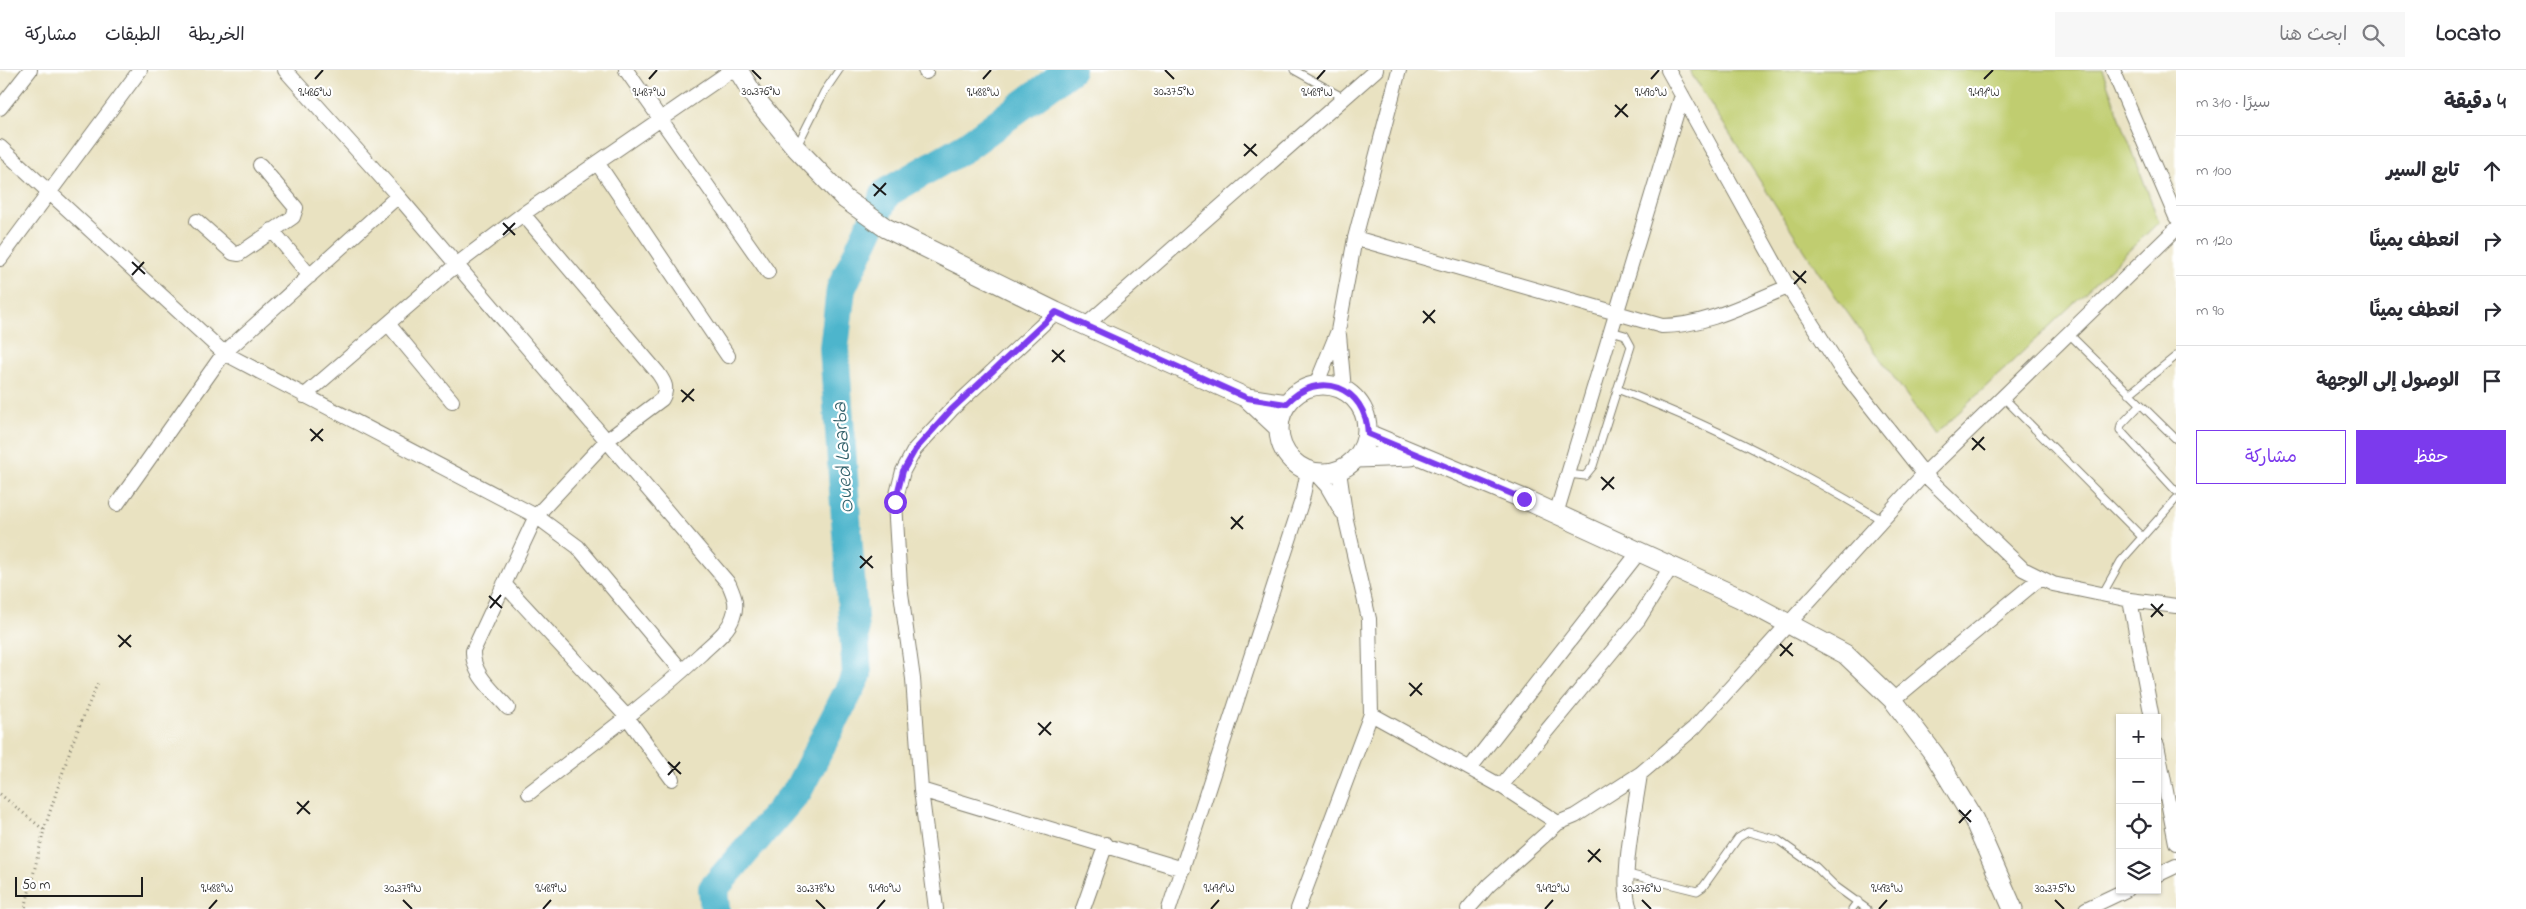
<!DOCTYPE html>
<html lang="ar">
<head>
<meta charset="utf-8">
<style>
  :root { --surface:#fff; --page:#f7f7f7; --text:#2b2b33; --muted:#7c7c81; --line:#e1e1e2; --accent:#7c3aed }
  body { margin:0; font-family:"Indie Flower","Playpen Sans Arabic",sans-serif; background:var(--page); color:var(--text); direction:rtl }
  .controls { position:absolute; right:15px; bottom:15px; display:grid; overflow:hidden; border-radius:0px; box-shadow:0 1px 4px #0004 }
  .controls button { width:45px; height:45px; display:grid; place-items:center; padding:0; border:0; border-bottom:1px solid var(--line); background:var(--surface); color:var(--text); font:25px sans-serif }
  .scale { position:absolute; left:15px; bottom:12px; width:128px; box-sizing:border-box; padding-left:5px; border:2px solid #1c1c1c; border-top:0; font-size:14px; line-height:18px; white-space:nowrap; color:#1c1c1c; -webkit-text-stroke:4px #fff; paint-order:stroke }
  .stop { position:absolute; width:15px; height:15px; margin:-11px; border:4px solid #7c3aed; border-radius:50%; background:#fff }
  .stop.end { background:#7c3aed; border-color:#fff; box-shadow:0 1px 5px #0008 }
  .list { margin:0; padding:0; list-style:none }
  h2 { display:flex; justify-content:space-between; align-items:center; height:65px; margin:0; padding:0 20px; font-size:21px }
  h2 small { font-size:16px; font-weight:400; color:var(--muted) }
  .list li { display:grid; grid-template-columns:32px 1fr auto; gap:15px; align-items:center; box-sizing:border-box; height:70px; padding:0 20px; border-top:1px solid var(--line) }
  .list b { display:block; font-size:19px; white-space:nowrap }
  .list em { font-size:16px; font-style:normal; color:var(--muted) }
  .actions { display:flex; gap:10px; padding:15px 20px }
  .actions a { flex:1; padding:11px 0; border:1px solid var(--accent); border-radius:0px; text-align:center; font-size:18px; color:var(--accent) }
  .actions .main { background:var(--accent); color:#fff }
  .icon { flex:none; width:28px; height:28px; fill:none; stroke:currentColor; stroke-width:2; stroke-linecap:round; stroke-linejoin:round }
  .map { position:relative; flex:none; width:2176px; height:839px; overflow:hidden; direction:ltr }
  header { display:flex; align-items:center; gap:30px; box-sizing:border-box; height:70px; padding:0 25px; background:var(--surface); border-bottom:1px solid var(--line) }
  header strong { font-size:24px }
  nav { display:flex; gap:28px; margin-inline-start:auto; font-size:18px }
  .search { width:350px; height:45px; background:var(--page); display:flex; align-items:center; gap:12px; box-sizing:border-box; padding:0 18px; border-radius:0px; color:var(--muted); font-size:19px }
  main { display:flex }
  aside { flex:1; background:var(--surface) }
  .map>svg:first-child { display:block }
  .green { fill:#c0cd6f; stroke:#6e7446 }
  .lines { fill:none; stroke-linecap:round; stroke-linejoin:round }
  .river { stroke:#4db5cc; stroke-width:30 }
  .lane-casing { stroke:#827f6e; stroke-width:9 }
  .street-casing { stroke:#827f6e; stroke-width:16 }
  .secondary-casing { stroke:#827f6e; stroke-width:21 }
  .path { stroke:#827f6e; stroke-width:3; stroke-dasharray:1 4; stroke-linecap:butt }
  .lane { stroke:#fff; stroke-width:7 }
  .street { stroke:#fff; stroke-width:14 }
  .secondary { stroke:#fff; stroke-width:19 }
  .route { stroke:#7c3aed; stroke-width:6 }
  .ticks { fill:none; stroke:#1c1c1c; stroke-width:2 }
  .labels { text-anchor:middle; stroke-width:4.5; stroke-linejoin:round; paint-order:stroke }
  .water-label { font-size:21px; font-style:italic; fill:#32616b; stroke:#fff }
  .ticks-label { font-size:12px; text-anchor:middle; fill:#1c1c1c; stroke:#fff; stroke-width:4.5; stroke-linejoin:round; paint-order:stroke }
</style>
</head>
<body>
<header>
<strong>Locato</strong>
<div class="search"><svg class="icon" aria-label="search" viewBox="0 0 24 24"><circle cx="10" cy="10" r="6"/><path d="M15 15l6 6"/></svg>ابحث هنا</div>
<nav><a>الخريطة</a><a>الطبقات</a><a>مشاركة</a></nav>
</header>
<main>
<aside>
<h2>4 دقيقة<small>سيرًا · 310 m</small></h2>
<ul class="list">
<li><svg class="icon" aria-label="ahead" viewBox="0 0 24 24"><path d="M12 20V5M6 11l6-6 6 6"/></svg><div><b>تابع السير</b></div><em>100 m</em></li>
<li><svg class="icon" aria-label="right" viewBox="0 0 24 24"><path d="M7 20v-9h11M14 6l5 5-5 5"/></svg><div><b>انعطف يمينًا</b></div><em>120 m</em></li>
<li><svg class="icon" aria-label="right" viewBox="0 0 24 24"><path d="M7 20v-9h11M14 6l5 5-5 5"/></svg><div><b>انعطف يمينًا</b></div><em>90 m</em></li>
<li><svg class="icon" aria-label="arrive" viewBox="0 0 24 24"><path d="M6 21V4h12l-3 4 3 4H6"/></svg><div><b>الوصول إلى الوجهة</b></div></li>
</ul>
<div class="actions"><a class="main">حفظ</a><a>مشاركة</a></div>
</aside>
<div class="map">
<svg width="2176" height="839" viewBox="0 0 2176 839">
  <rect width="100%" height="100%" fill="#fff"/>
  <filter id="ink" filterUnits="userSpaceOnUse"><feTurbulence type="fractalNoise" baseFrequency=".02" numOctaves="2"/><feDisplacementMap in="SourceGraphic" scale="10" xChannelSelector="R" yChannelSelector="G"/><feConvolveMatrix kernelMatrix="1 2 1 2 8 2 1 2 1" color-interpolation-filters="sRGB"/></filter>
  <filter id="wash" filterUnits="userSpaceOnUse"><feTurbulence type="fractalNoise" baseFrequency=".0096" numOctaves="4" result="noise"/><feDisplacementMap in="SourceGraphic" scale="20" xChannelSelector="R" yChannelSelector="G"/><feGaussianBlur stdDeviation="1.12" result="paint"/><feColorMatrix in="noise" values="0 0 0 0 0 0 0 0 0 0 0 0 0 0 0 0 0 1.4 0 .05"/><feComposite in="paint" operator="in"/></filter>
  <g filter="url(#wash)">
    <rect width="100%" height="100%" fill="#e9e2c1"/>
    <path class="green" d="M1689 0H2102L2159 152 1935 365 1819 203Z"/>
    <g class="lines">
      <path class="river" d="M715 839 713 819 798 720 857 605 834 278 841 219 886 123 967 76 1070 0"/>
    </g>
  </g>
  <g filter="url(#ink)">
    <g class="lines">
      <g class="lane-casing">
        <path id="lane" d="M1294 0 1344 28
          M797 76 824 22 839 0
          M2068 263 2176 369
          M1617 319C1710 354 1797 399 1882 450
          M2129 324 2176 286
          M2003 327 2142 467
          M2140 335 2121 355 2120 360 2176 421
          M1568 404 1585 406 1593 396 1631 276 1625 265 1611 261
          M2103 523 2121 491 2176 429
          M1628 804 1697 821 1703 817 1738 768 1748 762 1778 770 1816 797 1835 816 1867 839
          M1852 839 1858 831"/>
      </g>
      <g class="street-casing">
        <path id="street" d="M285 0 398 126 729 514C734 526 738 534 733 547 728 562 712 573 701 584 647 634 587 678 529 723
          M626 0 768 202
          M925 0 926 2
          M1668 0 1788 217 1841 299 1924 404 2023 499 2053 514 2130 530 2176 536
          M2113 0 2176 147
          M0 38 30 0
          M0 77 224 283 536 446 578 477 682 601
          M598 94 728 286
          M197 151 233 183 239 184 293 147 296 138 260 95
          M272 160 310 206
          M1355 168 1662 256C1706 256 1748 233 1788 217
          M0 189 140 0
          M389 255 452 331
          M1086 255 1376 0
          M1339 265 1344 320
          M1316 315 1338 261 1355 168 1399 0
          M304 326 456 195 523 144 732 0
          M1315 403 1327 416 1342 442
          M117 434 224 283 398 126
          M1556 444 1682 25
          M504 514 627 647 672 709
          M2130 530 2152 648
          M1893 630 2039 509
          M508 638C494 621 472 605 473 581L536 446 606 371 662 329C668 318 665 313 658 303L523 144
          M1371 644 1501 716 1558 753 1575 746 1640 704 1694 658 1924 404 2176 159
          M2157 675 2176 773
          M1470 698 1639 482
          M1501 716 1638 550 1671 497
          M921 720 1183 799
          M2157 805 2176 796
          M936 839 921 720 913 609 900 516 895 432 903 401 915 379 951 340 1056 242
          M1083 839 1106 774
          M1169 839 1302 430 1308 401
          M1298 839 1371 644 1369 549 1346 450 1339 401
          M1468 839 1489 815 1558 753
          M1630 839C1619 812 1636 735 1640 704
          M2086 839 2126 820"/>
      </g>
      <g class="secondary-casing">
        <path id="secondary" d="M738 0 756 29 796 78 845 129 886 158 1056 242 1247 328 1287 334
          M1279 359a44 44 0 1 1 88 0a44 44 0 1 1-88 0Z
          M1247 328 1279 358
          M1368 364 1524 429 1740 528 1845 584 1893 630 1934 684 1974 750 2013 839
          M1357 388 1411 386"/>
      </g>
      <path class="path" d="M0 724 44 760 25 839
        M44 760 72 674 98 612"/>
      <use href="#lane" class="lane"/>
      <use href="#street" class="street"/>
      <use href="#secondary" class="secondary"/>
    </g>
  </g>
  <g class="lines" filter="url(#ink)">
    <path class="route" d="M895 432 903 401 915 380 951 340 1056 242 1247 328 1286 334C1319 298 1366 317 1368 364L1524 429"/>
  </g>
  <path class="ticks" d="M752 0 761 9M1165 0 1174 9M315 9 323 0M649 9 657 0M983 9 991 0M1317 9 1325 0M1651 9 1659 0M1984 9 1993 0M1615 35 1628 47M1615 47 1627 34M1244 74 1257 86M1244 86 1256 74M873 114 886 125M874 126 886 113M503 153 515 165M503 165 515 153M132 192 145 204M1793 201 1806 213M132 205 144 192M1794 214 1806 201M1423 241 1435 253M1423 253 1435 240M1052 280 1065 292M1052 292 1064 280M681 320 694 331M682 332 694 319M310 359 323 371M1972 368 1985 380M311 371 323 359M1972 380 1984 367M1601 407 1614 419M1602 420 1614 407M1231 447 1243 459M1231 459 1243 446M860 486 873 498M860 498 872 486M489 526 502 538M2151 534 2163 546M490 538 501 525M2151 547 2163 534M118 565 131 577M1780 574 1793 586M119 577 131 565M1780 586 1792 573M1409 613 1422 625M1410 626 1422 613M1038 653 1051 665M1039 665 1051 652M668 692 681 704M668 705 680 692M297 732 310 744M1959 740 1971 752M297 744 309 731M1959 753 1971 740M1588 780 1601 792M1588 792 1600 779M403 830 412 839M816 830 825 839M1642 830 1651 839M2055 830 2064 839M209 839 217 830M543 839 551 830M877 839 885 830M1211 839 1219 830M1545 839 1553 830M1879 839 1887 830"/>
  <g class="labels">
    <g class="water-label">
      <text transform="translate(842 388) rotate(-94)" y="7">Oued Laarba</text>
    </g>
  </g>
  <g class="ticks-label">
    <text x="761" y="25">30.376°N</text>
    <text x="1174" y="25">30.375°N</text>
    <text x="315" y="26">9.486°W</text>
    <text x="649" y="26">9.487°W</text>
    <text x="983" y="26">9.488°W</text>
    <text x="1317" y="26">9.489°W</text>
    <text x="1651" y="26">9.490°W</text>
    <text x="1984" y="26">9.491°W</text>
    <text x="217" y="822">9.488°W</text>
    <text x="551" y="822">9.489°W</text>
    <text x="885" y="822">9.490°W</text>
    <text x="1219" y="822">9.491°W</text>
    <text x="1553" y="822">9.492°W</text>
    <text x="1887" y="822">9.493°W</text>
    <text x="403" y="822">30.379°N</text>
    <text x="816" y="822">30.378°N</text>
    <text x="1642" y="822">30.376°N</text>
    <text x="2055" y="822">30.375°N</text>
  </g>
</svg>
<div class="controls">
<button>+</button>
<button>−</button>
<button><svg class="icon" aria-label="locate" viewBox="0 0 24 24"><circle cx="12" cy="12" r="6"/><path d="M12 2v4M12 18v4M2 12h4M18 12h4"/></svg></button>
<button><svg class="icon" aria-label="layers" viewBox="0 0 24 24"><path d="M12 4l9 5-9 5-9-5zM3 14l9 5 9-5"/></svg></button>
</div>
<div class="scale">50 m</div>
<div class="stop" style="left:895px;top:432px"></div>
<div class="stop end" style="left:1524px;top:429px"></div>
</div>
</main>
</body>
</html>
